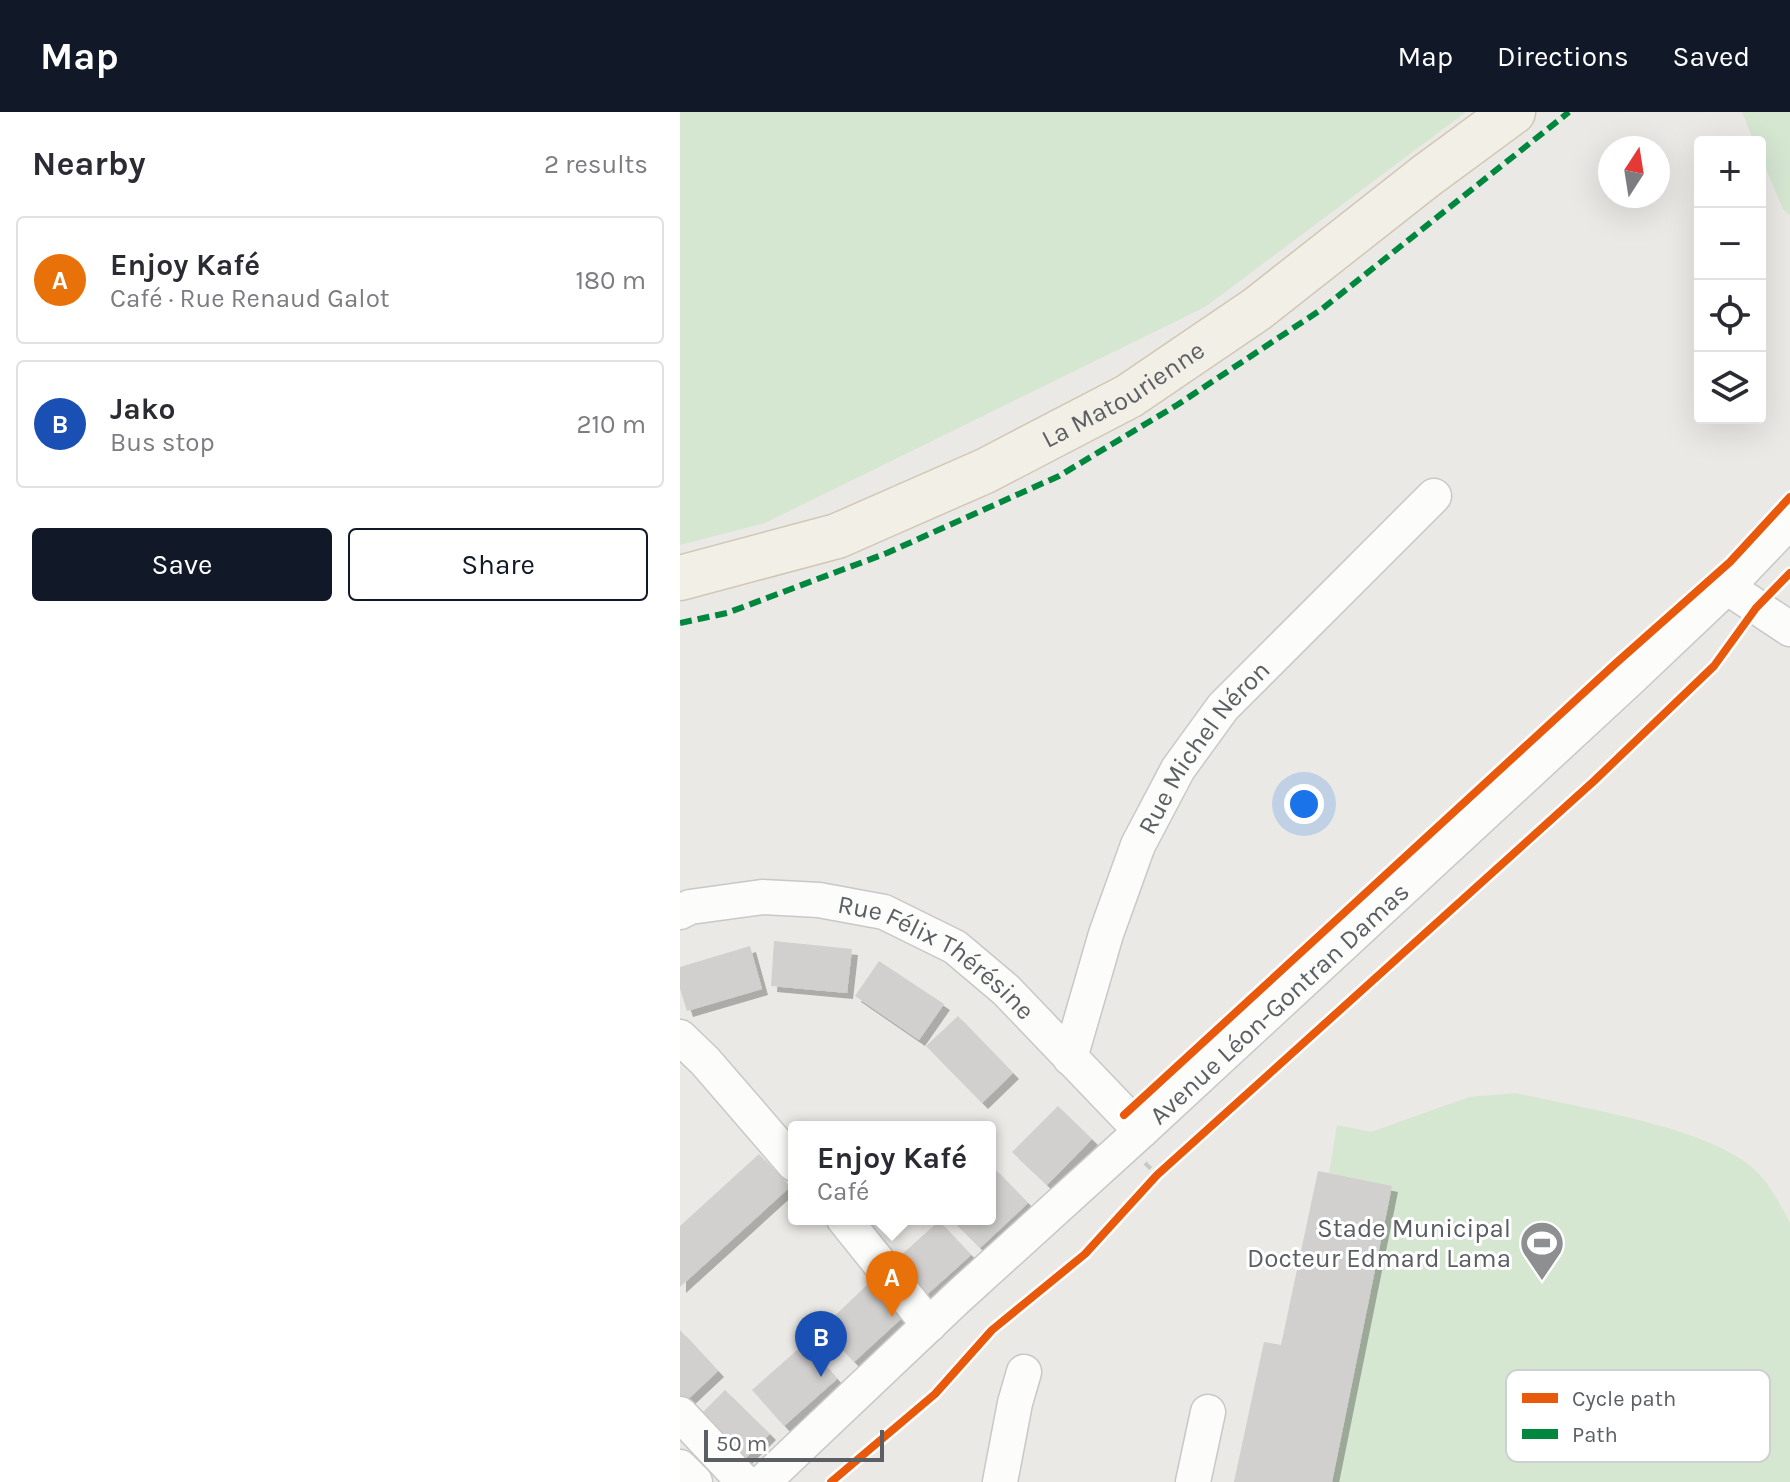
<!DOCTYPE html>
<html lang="en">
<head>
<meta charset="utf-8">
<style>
  :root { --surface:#fff; --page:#f7f7f7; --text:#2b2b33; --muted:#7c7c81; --line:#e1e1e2; --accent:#111827 }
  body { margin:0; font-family:Karla,sans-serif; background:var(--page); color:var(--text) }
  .controls { position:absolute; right:24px; top:24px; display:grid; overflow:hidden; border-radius:8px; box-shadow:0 8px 32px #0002 }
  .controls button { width:72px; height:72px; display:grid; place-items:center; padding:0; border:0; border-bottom:2px solid var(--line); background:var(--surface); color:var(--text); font:40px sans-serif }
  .compass { position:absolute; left:918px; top:24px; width:72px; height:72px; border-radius:50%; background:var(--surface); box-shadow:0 8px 32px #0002; rotate:12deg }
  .scale { position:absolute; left:24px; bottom:20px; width:180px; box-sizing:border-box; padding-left:8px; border:4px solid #5b5f63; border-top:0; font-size:22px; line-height:28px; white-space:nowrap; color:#5b5f63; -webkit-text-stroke:6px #fff; paint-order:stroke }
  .you { position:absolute; left:624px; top:692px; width:28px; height:28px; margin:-20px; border:6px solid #fff; border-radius:50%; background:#1a73e8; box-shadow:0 0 0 12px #1a73e833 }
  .badge { display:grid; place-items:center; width:52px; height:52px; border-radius:50%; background:var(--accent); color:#fff; font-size:26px; font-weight:700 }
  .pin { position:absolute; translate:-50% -66px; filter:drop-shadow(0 2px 4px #0008) }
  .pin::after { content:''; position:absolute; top:42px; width:28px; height:24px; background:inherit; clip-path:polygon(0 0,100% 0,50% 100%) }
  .popup { position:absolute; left:108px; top:1009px; width:208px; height:104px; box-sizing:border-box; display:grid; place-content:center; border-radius:8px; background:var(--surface); filter:drop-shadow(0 2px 6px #0005); font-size:26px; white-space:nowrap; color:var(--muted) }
  .popup b { font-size:30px; color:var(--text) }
  .popup::after { content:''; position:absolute; left:50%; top:100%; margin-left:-16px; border:16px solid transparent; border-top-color:var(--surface) }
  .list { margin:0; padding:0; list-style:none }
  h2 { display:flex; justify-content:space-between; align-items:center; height:104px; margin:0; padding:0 32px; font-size:34px }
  h2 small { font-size:26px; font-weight:400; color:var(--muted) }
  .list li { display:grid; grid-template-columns:52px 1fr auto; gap:24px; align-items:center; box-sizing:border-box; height:128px; margin:0 16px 16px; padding:0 16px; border:2px solid var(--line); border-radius:8px }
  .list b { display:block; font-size:30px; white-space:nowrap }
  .list p { margin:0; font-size:26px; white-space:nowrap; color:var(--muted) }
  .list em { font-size:26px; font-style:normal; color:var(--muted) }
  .actions { display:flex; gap:16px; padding:24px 32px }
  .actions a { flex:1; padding:18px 0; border:2px solid var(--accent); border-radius:8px; text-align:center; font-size:28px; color:var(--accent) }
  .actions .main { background:var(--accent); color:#fff }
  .icon { flex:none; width:44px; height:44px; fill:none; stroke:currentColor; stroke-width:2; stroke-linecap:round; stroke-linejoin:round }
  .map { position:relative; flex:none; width:1110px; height:1370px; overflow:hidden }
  header { display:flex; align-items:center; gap:48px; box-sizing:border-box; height:112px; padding:0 40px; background:var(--accent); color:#fff }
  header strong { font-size:38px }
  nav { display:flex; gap:44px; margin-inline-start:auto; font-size:28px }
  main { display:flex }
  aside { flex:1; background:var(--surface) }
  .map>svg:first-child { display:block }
  .green { fill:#d5e6d1 }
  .building { fill:#d1d0ce; filter:url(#shadow) }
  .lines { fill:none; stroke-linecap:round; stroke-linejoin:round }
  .minor-casing { stroke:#c7c8c7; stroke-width:37 }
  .major-casing { stroke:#d1c7b5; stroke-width:47 }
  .path { stroke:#c5cac7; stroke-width:4; stroke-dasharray:8 4; stroke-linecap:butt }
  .minor { stroke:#fcfcfb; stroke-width:34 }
  .major { stroke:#f2efe7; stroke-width:44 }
  .quiet { stroke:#00873e; stroke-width:6; stroke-dasharray:12 6; stroke-linecap:butt }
  .cycleway-casing { stroke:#fff; stroke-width:13 }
  .cycleway { stroke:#e8590c; stroke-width:8 }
  .labels { text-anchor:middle; stroke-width:6; stroke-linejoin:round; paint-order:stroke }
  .street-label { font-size:26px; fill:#5b5f63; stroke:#fff }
  .poi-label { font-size:26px; fill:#5b5f63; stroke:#fff; text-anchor:end }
  .key { fill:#fff; stroke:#cecfd0; stroke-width:2 }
  .key-label { font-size:22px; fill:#5b5f63 }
</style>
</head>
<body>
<header>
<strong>Map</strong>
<nav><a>Map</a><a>Directions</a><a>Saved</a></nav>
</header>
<main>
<aside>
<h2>Nearby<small>2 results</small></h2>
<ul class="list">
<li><span class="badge" style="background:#e8710a">A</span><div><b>Enjoy Kafé</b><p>Café · Rue Renaud Galot</p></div><em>180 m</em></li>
<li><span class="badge" style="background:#1a4fb4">B</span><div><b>Jako</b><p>Bus stop</p></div><em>210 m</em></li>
</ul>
<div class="actions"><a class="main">Save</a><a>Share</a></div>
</aside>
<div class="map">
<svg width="1110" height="1370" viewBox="0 0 1110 1370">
  <defs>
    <filter id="shadow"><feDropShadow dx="6" dy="6" stdDeviation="0" flood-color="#0004"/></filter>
  </defs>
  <rect width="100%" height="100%" fill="#ebe9e5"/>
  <path class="green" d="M0 0H786L525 195 85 411 0 433Z
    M1062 0H1110V103L1103 97 1080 43V30H1074Z
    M836 981C899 996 1031 1015 1076 1059 1090 1073 1101 1093 1110 1111V1370H554L584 1230 601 1233 649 1061 657 1013 691 1020 789 985Z"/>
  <path class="building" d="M94 829 172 837 167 881 91 874Z
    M70 834 82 877 7 899 0 877V855Z
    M199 849 264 892 239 928 175 884Z
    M278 904 333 961 302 991 246 934Z
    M378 994 412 1027 367 1073 332 1040Z
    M79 1042 110 1075 0 1175V1114Z
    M314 1056 348 1091 300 1136 271 1107H310V1060Z
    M638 1059 712 1074 652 1370H554L584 1230 601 1233Z
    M259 1109 291 1143 240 1189 209 1154Z
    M190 1170 223 1205 174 1250 142 1216Z
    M0 1218 38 1259 5 1290 0 1285Z
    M125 1231 157 1267 104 1314 72 1278Z
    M45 1278 90 1322 61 1351 16 1307Z"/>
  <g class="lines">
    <g class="minor-casing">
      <g id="minor">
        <path d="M1047 475 1110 517"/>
        <path id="s1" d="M0 800 10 795 82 785 139 788 204 800 275 835 326 878 461 1019"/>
        <path d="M0 925 25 949 114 1052"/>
        <path id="s2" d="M390 946 426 822 458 733 498 657 543 595 754 384"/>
        <path d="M164 1107 249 1213"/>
        <path d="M0 1302 64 1370"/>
        <path d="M0 1355 15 1370"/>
        <path id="s3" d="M83 1370 277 1186 461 1019 950 567 1047 475 1110 409"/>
        <path d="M320 1370 335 1291 344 1260"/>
        <path d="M513 1370 528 1300"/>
      </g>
    </g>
    <g class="major-casing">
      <g id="major">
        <path id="s4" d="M0 466 157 424 305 359 449 284 577 197 746 64 833 0"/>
      </g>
    </g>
    <path class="path" d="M465 1051 477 1063"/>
    <use href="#minor" class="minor"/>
    <use href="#major" class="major"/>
    <path class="quiet" d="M0 511 47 501 207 441 379 364 497 293 642 197 889 0"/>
    <g class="cycleway-casing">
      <path id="cycleway" d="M444 1003 935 552 1050 450 1110 385
        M151 1370 255 1282 312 1218 405 1142 477 1063 914 669 1034 554 1076 496 1110 461"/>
    </g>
    <use href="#cycleway" class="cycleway"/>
  </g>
  <defs>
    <g id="stadium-pin" transform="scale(2.3)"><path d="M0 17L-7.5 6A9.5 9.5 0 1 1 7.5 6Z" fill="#8d8f90" stroke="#fff"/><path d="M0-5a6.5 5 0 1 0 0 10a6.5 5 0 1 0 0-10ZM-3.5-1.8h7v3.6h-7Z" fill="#fff"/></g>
  </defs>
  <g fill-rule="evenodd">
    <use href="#stadium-pin" x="862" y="1131"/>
  </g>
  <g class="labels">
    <g class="street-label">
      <text dy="9" stroke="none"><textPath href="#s4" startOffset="482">La Matourienne</textPath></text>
      <text dy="9" stroke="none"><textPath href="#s2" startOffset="342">Rue Michel Néron</textPath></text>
      <text dy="9" stroke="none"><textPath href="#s1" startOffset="274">Rue Félix Thérésine</textPath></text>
      <text dy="9" stroke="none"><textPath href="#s3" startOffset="704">Avenue Léon-Gontran Damas</textPath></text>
    </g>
    <g class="poi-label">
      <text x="831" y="1125">Stade Municipal<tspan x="831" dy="30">Docteur Edmard Lama</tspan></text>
    </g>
  </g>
  <rect x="826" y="1258" width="264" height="92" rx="12" class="key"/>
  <rect x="842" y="1281" width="36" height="10" fill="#e8590c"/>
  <rect x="842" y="1317" width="36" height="10" fill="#00873e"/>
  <g class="key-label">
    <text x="892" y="1294">Cycle path</text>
    <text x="892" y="1330">Path</text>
  </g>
</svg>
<div class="controls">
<button>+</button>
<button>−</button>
<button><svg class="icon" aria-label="locate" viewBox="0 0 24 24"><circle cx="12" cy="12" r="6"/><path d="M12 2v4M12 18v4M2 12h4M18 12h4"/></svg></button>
<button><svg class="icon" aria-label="layers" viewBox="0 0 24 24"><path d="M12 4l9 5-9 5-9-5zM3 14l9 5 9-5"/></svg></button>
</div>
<svg class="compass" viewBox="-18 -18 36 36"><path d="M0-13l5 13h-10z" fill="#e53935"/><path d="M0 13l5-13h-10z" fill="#7c7c81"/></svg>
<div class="scale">50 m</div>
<div class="you"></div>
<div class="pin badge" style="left:212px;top:1205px;background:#e8710a">A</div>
<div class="popup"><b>Enjoy Kafé</b>Café</div>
<div class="pin badge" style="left:141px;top:1265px;background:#1a4fb4">B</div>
</div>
</main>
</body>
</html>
